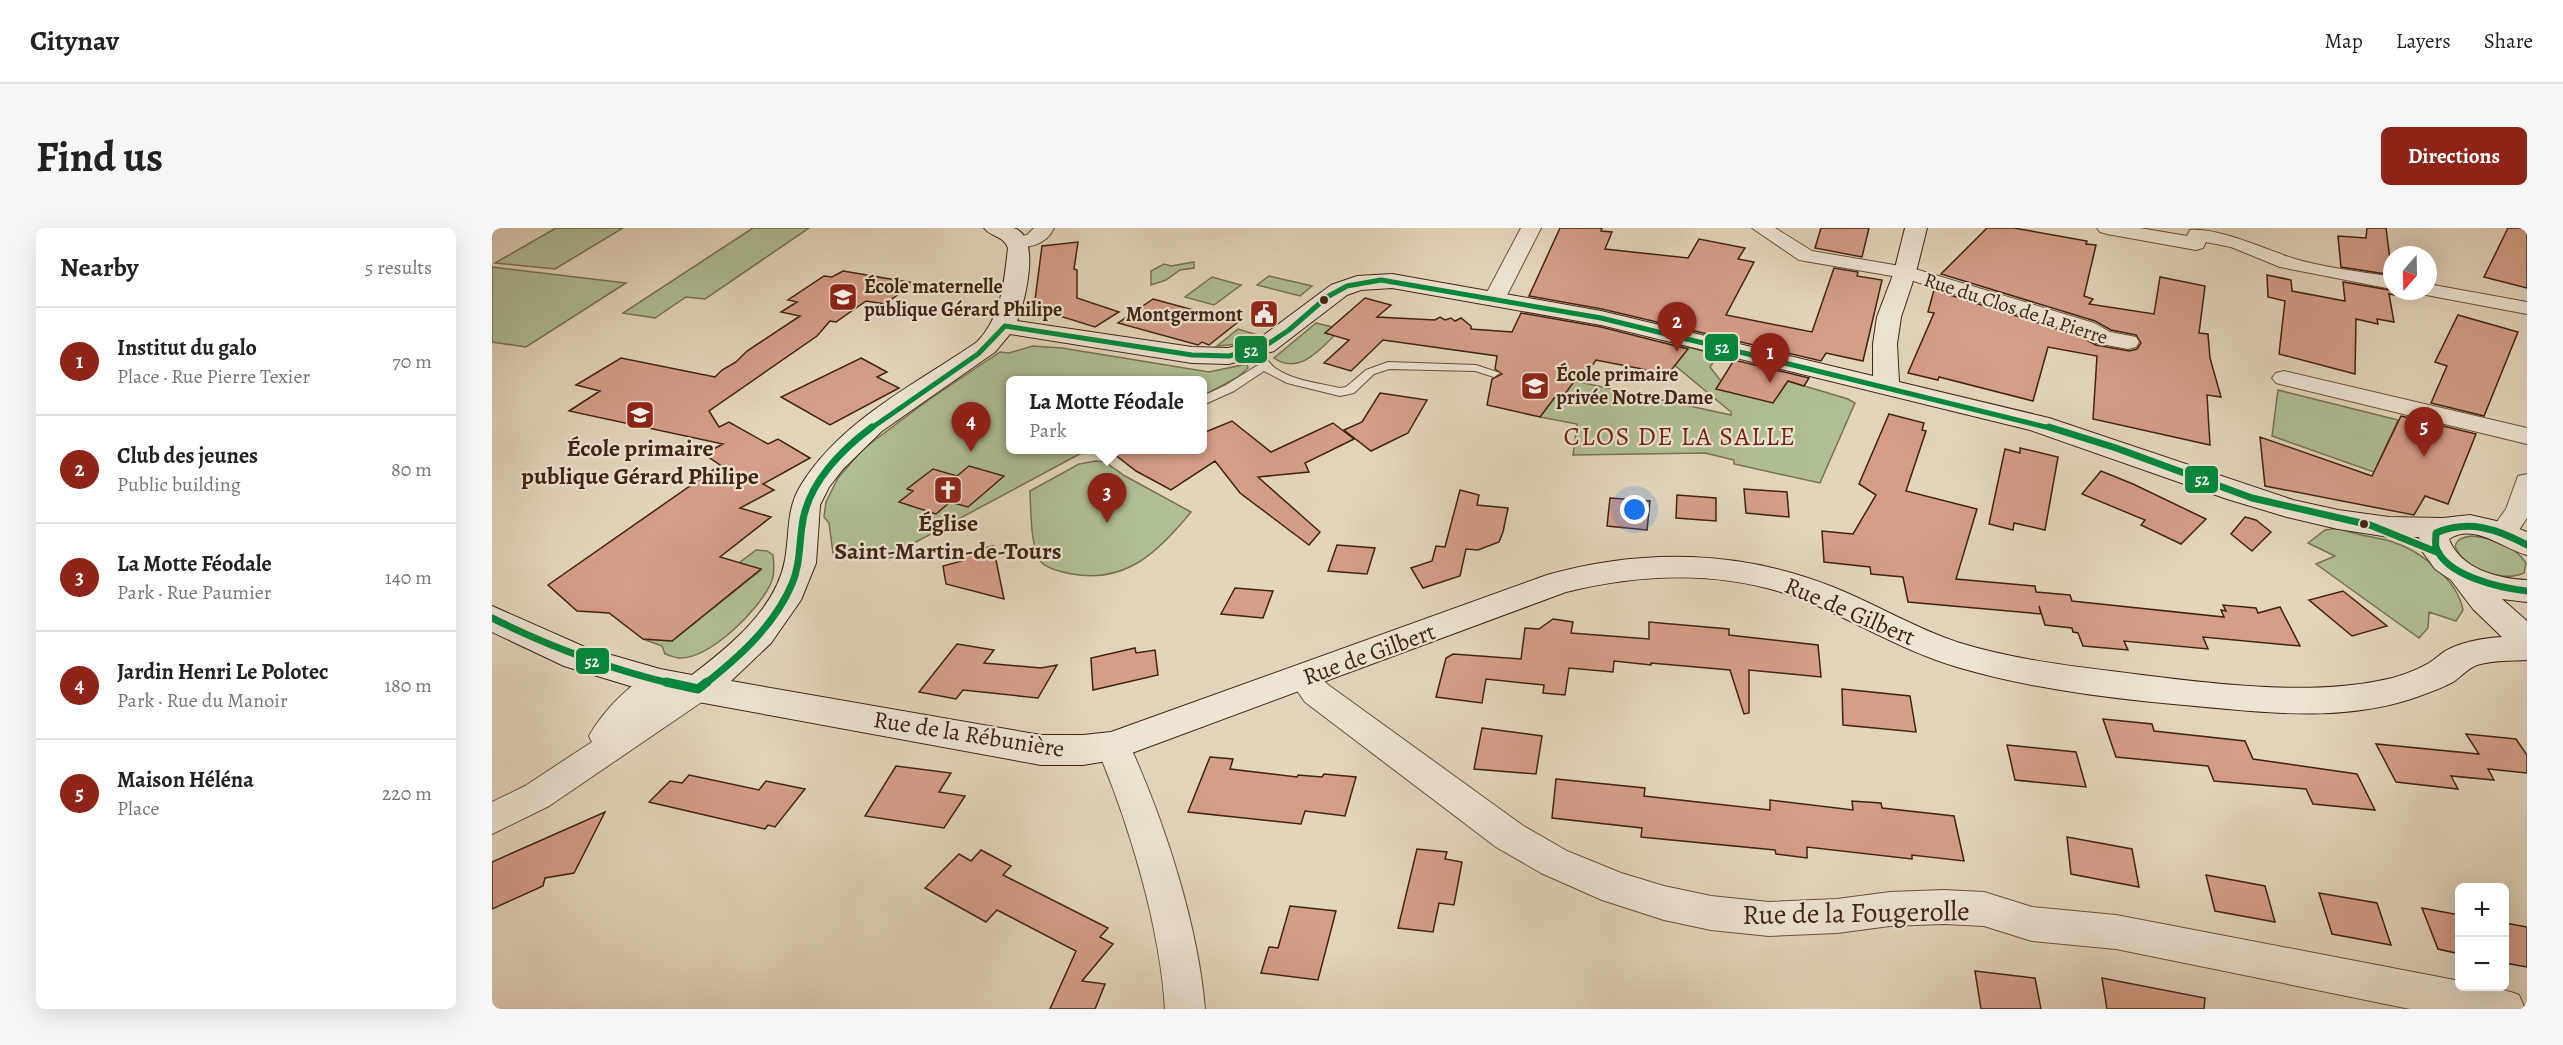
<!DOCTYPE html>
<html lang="en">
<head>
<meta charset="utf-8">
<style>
  :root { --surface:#fff; --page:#f6f6f6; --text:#222; --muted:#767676; --line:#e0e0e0; --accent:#8f2418 }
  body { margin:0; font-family:Alegreya,serif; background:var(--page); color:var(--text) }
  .controls { position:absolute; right:18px; bottom:18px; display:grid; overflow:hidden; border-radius:9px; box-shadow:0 6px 24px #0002 }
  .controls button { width:54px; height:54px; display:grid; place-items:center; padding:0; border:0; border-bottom:2px solid var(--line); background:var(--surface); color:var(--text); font:30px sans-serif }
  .compass { position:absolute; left:1891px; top:18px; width:54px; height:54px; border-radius:50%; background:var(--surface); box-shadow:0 6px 24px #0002; rotate:200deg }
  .you { position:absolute; left:1143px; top:282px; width:21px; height:21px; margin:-15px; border:4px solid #fff; border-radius:50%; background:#1a73e8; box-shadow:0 0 0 9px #1a73e833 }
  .badge { display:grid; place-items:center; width:39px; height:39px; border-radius:50%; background:var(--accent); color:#fff; font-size:20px; font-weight:700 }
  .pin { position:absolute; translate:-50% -50px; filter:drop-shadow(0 2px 3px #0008) }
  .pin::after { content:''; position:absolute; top:32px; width:21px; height:18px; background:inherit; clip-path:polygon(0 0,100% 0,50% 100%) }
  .popup { position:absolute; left:514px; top:148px; width:201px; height:78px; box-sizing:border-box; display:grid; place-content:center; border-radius:9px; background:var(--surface); filter:drop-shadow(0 2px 4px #0005); font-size:20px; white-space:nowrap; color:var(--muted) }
  .popup b { font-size:22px; color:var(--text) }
  .popup::after { content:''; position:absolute; left:50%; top:100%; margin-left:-12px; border:12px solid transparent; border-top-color:var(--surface) }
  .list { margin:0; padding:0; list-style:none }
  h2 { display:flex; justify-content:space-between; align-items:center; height:78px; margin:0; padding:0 24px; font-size:26px }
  h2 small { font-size:20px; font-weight:400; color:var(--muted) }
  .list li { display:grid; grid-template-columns:39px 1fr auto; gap:18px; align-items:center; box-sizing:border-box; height:108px; padding:0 24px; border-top:2px solid var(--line) }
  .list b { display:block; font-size:22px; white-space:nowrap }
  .list p { margin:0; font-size:20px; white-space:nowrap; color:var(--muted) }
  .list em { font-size:20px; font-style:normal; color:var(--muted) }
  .map { position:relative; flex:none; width:2035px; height:781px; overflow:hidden; border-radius:9px }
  header { display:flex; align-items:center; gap:36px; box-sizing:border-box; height:84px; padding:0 30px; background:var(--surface); border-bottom:2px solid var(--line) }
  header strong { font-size:28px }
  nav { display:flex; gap:33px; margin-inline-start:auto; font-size:21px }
  .intro { display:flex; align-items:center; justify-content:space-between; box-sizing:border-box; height:144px; padding:0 36px }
  h1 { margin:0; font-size:42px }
  .button { padding:15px 27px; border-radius:9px; background:var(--accent); color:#fff; font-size:21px; font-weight:700 }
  main { display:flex; gap:36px; padding:0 36px }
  aside { flex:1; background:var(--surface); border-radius:9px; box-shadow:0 6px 24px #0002 }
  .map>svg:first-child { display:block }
  .green { fill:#afbe94; stroke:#787153; stroke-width:1.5 }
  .building { fill:#d69d88; stroke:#402412; stroke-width:1.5 }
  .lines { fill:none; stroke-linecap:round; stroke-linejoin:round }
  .lane-casing { stroke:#69503c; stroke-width:2 }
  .street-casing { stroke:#69503c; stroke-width:2 }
  .secondary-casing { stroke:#402412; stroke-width:2 }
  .lane { fill:#ede4d3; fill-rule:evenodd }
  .street { fill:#ede4d3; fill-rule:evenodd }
  .secondary { fill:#ede4d3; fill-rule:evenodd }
  .bus-1-far2-casing { stroke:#ede4d3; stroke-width:8 }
  .bus-1-far1-casing { stroke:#ede4d3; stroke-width:11 }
  .bus-1-casing { stroke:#ede4d3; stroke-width:14 }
  .bus-1-far2 { stroke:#00893e; stroke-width:5 }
  .bus-1-far1 { stroke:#00893e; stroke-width:7 }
  .bus-1 { stroke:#00893e; stroke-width:9 }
  .bus-dot { fill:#402412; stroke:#ede4d3; stroke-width:2 }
  .labels { text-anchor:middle; stroke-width:4.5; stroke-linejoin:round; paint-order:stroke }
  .far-poi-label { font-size:20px; font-weight:bold; fill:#402412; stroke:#ede4d3; text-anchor:start }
  .far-street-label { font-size:20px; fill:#402412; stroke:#ede4d3 }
  .poi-label { font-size:24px; font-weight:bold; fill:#402412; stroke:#ede4d3 }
  .street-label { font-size:24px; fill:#402412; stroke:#ede4d3 }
  .neighbourhood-label { font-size:26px; letter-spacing:1.5px; fill:#7a1f14; stroke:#ede4d3 }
  .near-street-label { font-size:28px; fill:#402412; stroke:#ede4d3 }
  .line-badge { stroke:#ede4d3; stroke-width:2 }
  .badge-label { font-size:16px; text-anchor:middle; font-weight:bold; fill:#fff }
</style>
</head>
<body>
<header>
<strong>Citynav</strong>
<nav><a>Map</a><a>Layers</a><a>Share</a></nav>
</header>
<div class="intro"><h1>Find us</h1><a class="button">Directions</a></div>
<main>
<aside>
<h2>Nearby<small>5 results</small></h2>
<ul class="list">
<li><span class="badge">1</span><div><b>Institut du galo</b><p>Place · Rue Pierre Texier</p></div><em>70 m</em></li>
<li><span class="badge">2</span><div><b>Club des jeunes</b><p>Public building</p></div><em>80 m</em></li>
<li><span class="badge">3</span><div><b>La Motte Féodale</b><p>Park · Rue Paumier</p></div><em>140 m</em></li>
<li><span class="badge">4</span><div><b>Jardin Henri Le Polotec</b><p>Park · Rue du Manoir</p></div><em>180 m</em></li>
<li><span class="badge">5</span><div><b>Maison Héléna</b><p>Place</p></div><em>220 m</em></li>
</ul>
</aside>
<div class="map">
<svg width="2035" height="781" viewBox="0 0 2035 781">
  <rect width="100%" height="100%" fill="#e3d5bc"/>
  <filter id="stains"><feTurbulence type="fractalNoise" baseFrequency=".00333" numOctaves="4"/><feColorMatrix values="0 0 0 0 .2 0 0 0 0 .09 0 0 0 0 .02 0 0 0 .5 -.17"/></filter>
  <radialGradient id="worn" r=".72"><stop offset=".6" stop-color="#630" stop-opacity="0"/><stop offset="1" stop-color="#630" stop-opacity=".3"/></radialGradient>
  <path class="green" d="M64 0H131L63 41 3 35Z
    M261 0H317L213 71 194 69 163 90 131 85Z
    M702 34V40L688 42 674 52 659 57V43L672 36 679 38Z
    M0 39 134 55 34 119 0 114Z
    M777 48 820 58 808 68 765 57Z
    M720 49 749 57 722 77 693 69Z
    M824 95 840 99 833 105 843 107C827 123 806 147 782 130Z
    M746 101 769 108 746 116 725 118Z
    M1184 116 1226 127 1218 139 1229 153H1296L1356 171 1363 175 1328 255 1242 236V232L1213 225 1081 227 1085 196 1048 189 1063 169 1083 153 1239 187V184L1174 130Z
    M541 118 570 120 717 144 755 136 756 140 746 149 711 168V152H519V222H595L409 322 403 329 391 331 366 325H341L337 295 332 289 334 274 346 250 371 221 435 173 508 124 517 125Z
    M1786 162 1906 192 1882 244 1780 208Z
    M604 233 613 234 633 248 699 284C668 322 635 356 580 346 571 344 557 342 550 335 538 322 539 281 538 263L587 236Z
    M1847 300C1864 308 1881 308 1898 313 1928 322 1965 351 1971 382L1964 393 1937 384 1936 400 1927 410 1824 336 1843 328 1816 315 1833 302Z
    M1980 308C2000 310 2022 317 2034 335L2032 345C2010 355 1972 341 1963 318 1966 310 1972 309 1980 308Z
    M264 322 275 323 281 327C282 336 283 347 279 355 267 382 218 431 187 430 183 430 177 427 173 426L170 418 151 411 180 413 269 342 247 335Z"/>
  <path class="building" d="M1068 0H1110L1109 3 1120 4 1113 21 1196 30 1207 11 1253 20 1246 31 1262 34 1234 87 1320 104 1342 40 1366 44 1365 48 1390 52 1371 133 1334 125 1329 133 1110 81 1037 68Z
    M1329 0H1377L1370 29 1323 20Z
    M1495 0H1522L1595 13 1594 16 1604 17 1592 68 1601 71 1597 76 1662 86 1668 49 1713 58 1707 105 1716 106 1718 130 1729 169 1715 167 1718 217 1601 191 1605 128 1556 119 1541 173 1447 149 1446 152 1416 145 1442 85 1436 84 1442 62 1585 107 1604 117 1637 123 1645 121 1649 115 1644 107 1619 102 1603 93 1449 46Z
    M1875 0H1894L1900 47 1849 39 1846 8 1874 10Z
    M2016 0H2035V60L1992 49Z
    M586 14 582 41 585 42V70L627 84 603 99 542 80 550 18Z
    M351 43 422 55 393 76 374 73 344 94 338 93 325 108 217 183 227 199 237 194 276 216 286 211 318 230 271 256 282 262 248 280 279 289 228 329 269 341 180 413 151 411 117 385 85 383 56 357 228 237 212 226 231 216 77 183 108 163 84 157 129 130 223 149 230 142 244 134 255 123 308 88 289 84 305 74 296 72 332 48 340 49Z
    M1775 47 1799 52 1800 63 1853 73 1851 54 1903 63V67L1897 66 1902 94 1885 91 1886 96 1864 91 1863 146 1787 126 1793 73 1776 69Z
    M873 70 899 77 885 89 943 92 948 89 953 92 959 90 963 93 969 90 979 98V101L1020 104 1029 85 1109 99 1196 121 1173 150 1150 141 1104 132 1095 145 1089 144 1070 170 1063 169 1048 189 995 177 1000 151 1010 146 1003 141 1005 128 891 112 859 143 832 135 857 112 833 105Z
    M661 71 746 94 717 117 710 114 706 117 626 95Z
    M1966 87 2026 104 1992 188 1939 175 1955 138 1943 134Z
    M369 130 395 144 385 149 407 160 338 197 289 169Z
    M1242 132 1317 150 1312 158 1296 153 1281 175 1224 161Z
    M888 165 935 172 916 205 879 223 852 202 870 194Z
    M1397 186 1432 195 1430 202 1434 203 1414 263 1485 281 1464 351 1543 358 1544 364 1578 367 1580 373 1732 389 1729 382 1734 383 1731 377 1764 380 1766 385 1788 379 1808 418 1711 409 1716 421 1632 413 1636 422 1591 418 1586 405 1581 404 1580 400 1553 397 1547 378 1549 386 1416 374 1411 349 1379 346 1378 339 1332 334 1330 303 1361 306 1384 267 1367 256Z
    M1909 188 1918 190 1919 199 1927 201 1931 193 1984 206 1956 276 1933 268 1922 287 1773 258 1768 209 1880 248Z
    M740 193 779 224 841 195 862 211 813 235 817 244 766 249 828 304 817 317 748 265 723 233 679 262 644 243 617 222H711V205Z
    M1528 220 1566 229 1553 302 1522 295 1521 302 1497 296 1513 221 1528 225Z
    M477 238 512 248 476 279 458 274 444 286 407 274 421 263 415 261 441 241 465 248Z
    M1609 243 1641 256 1714 291 1689 316 1649 297 1653 292 1590 266Z
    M1252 261 1295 264 1297 289 1254 285Z
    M968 262 987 267 985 277 1016 280 1011 304 1007 314 986 322 974 321 968 348 931 360 919 340 940 333 944 318 953 319Z
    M1185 267 1224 270V293L1184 290Z
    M1118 270 1158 273 1155 302 1115 298Z
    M1753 289 1764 292 1779 304 1760 323 1739 306Z
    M845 317 883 320 875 346 836 343Z
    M501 318 512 371 454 356 451 338 470 333V326Z
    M743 360 781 363 771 390 729 386Z
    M1851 363 1895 398 1860 408 1817 372Z
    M1061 391 1081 394 1079 405 1157 411V394L1237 401V407L1326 417 1329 449 1257 442V485L1252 486 1238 442 1159 435V437L1122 433 1121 444 1077 440 1073 467 1051 465 1052 457 994 451 990 475 944 469 954 430 961 426 1029 431 1033 400 1047 401Z
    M465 416 502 422 492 435 549 440 565 437 546 470 471 462 464 471 427 464Z
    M643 420 644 425 663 422 666 447 601 462 599 430Z
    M1350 461 1418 468 1424 504 1351 497Z
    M1611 491 1660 496 1662 503 1753 513 1761 531 1865 546 1883 582 1821 576 1814 561 1722 553 1716 538 1624 529Z
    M990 500 1050 508 1044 546 982 541Z
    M1974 506 2024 511 2035 527V545L1996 541 2002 552 1959 548 1966 561 1904 554 1884 516 1987 526Z
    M1515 517 1584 524 1594 559 1523 552Z
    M718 529 741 531 738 541 805 549 806 547 830 549 832 546 864 549 853 588 813 583 809 596 696 584Z
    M404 538 459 545 447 564 473 568 452 600 373 588Z
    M197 547 267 562 274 553 313 561 283 599 276 597 273 601 157 574 178 553 190 555Z
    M1064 551 1153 560 1152 568 1278 582V572L1361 582 1360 573 1389 575 1390 580 1462 588 1472 633 1420 627V631L1315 619V630L1284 626 1283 622 1149 609 1150 600 1060 590Z
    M113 584 82 645 53 650 51 658 0 681V634Z
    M1575 609 1640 621 1647 659 1579 646Z
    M925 621 955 624 953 631 970 634 962 677 947 675 941 704 906 700Z
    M489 622 519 638 511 647 616 700 608 709 621 716 590 753 613 756 603 781H558L584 723 505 682 494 694 433 660 467 626 479 633Z
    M1714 647 1773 658 1783 694 1723 683Z
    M1827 665 1885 675 1899 717 1840 706Z
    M798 678 844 683 826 752 769 745 777 719 786 720Z
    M1930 680 1968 687V726L1946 721Z
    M2013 695 2035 699V739L2013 735Z
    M1483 743 1543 750 1549 781H1489Z
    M1610 750 1713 770 1712 781H1615Z"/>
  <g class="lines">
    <g class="lane-casing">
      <path id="lane" d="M763 120C771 123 775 134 783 140 802 153 826 155 848 160L854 159 874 142 896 134 984 137 1008 145 1002 149 983 143 897 141 882 146 862 165 848 168 795 155 772 143 742 163 711 177V168L734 157 766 137 757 123Z"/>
    </g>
    <g class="street-casing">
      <path id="street" d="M542 0H562C555 16 535 22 519 18L516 14 519 10 535 7Z
        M1029 0H1049L1011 75 1003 76 995 75 992 70Z
        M1260 0H1283L1320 23 1420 40 1602 95 1618 104 1644 109 1647 114 1644 119 1636 121 1604 115 1586 105 1412 50 1307 32Z
        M1605 0H1648L1695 8 1698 2C1728 0 1772 21 1800 30 1831 40 1867 43 1900 49V61L1788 39 1739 19 1714 14 1711 20 1704 22 1615 6 1608 4Z
        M1936 56 2035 74V86L1929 66 1926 63H1936Z
        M1792 143 2035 200V216L1784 155 1780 150 1784 145Z
        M2035 246V290L2021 311 2011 314 2001 311 1997 305 2014 281 2026 248Z
        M812 438 823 442 835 456 1030 597 1075 623 1129 645 1172 658 1219 668 1277 674 1345 671 1398 664 1452 662 1492 664 1540 679 1624 687 1968 753V758C1989 758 2007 759 2027 767L2033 781H1918L1624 721 1540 713 1492 698 1452 696 1398 698 1345 705 1277 708 1219 702 1172 692 1110 672 1049 645 1004 619 813 474 796 450 801 442Z
        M168 442 179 446 184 454 178 463C192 454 201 447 217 453L222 461 217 469 57 578 0 606V574L33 558 100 514 97 508C111 483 141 451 168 442Z
        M621 505 633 509 638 518C673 595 706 697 713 781H673C668 698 637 595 604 518L609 509Z"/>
    </g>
    <g class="secondary-casing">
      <path id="secondary" d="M492 0C501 0 513 0 521 0 550 7 533 74 525 93L700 119 736 120 764 113 839 57 865 48 900 46 1109 83 1381 148V116L1385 89 1402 44 1413 0H1435L1424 44 1409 89 1405 116 1407 154 1557 190 1801 272 1846 282 1897 289 1951 290 1978 287 2013 295 2035 304V327C2011 321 1982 294 1957 311 1968 341 2007 351 2035 352V374L2010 371 2035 393V432C2019 433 2001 432 1985 437 1976 440 1969 449 1961 454 1948 461 1933 466 1919 471 1860 490 1798 487 1736 481 1645 473 1553 465 1465 439 1414 424 1368 396 1319 375 1241 342 1155 344 1074 364L621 532 591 537H549L168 467 72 438 0 404V378L95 420 168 441 200 447C238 418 284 381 293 332 298 304 294 281 309 257 349 192 424 156 485 114 510 88 512 54 516 20 512 8 499 9 492 0ZM900 60 1109 97 1538 202 1735 271 1795 289 1846 301 1897 309H1927L1930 323 1943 341 1959 352 1981 381 2010 409C1993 410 1973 413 1957 421 1950 424 1944 431 1937 435 1921 444 1904 450 1886 453 1807 469 1699 453 1619 443 1569 437 1517 430 1468 415 1424 401 1384 376 1341 359 1249 322 1150 320 1055 347L619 504 591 507H549L239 453 279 415 309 372 324 335 328 277 337 259 351 241 390 203 503 124 518 106 700 135 737 136 782 123 855 67 869 62Z"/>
    </g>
    <use href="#lane" class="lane"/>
    <use href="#street" class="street"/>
    <use href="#secondary" class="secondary"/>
    <g class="bus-1-far2-casing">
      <path id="bus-1-far2" d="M513 98 700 127 737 128 773 118 797 102 835 69 855 58 889 52 1109 90 1562 201
        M378 201 486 126 513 98"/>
    </g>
    <g class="bus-1-far1-casing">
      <path id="bus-1-far1" d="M1557 199 1624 220 1760 270 1878 297 1947 325
        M2035 317C2005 301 1977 291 1944 305 1944 309 1943 315 1944 319 1953 348 2009 360 2035 363
        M0 390C58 419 118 441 181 456
        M213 456C248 428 282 398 300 356 308 337 307 319 310 298 315 256 348 223 380 199"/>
    </g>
    <g class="bus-1-casing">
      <path id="bus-1" d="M174 454 206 461
        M206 461 215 454"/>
    </g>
    <use href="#bus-1-far2" class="bus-1-far2"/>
    <use href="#bus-1-far1" class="bus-1-far1"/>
    <use href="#bus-1" class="bus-1"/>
  </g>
  <defs>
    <g id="school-square" transform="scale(1.5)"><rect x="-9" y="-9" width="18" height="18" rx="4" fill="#8f2418" stroke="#ede4d3"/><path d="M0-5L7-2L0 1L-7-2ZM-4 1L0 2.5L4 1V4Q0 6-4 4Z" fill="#fff"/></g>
    <g id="civic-square" transform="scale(1.5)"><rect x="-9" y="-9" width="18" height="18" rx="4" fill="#8f2418" stroke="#ede4d3"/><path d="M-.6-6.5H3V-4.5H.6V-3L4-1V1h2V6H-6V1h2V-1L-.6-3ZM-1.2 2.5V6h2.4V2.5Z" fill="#fff"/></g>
    <g id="church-square" transform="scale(1.5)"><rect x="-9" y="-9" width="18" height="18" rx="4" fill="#8f2418" stroke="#ede4d3"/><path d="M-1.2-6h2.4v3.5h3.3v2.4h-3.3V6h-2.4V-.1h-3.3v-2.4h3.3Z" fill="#fff"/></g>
  </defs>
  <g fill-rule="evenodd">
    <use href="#school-square" x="351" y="69"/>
    <use href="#civic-square" x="772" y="86"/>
    <use href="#school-square" x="1043" y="158"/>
    <use href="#school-square" x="148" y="187"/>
    <use href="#church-square" x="456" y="262"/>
  </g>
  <g class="bus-dot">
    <circle cx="832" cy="72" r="5"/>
    <circle cx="1872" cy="296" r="5"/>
  </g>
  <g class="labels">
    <g class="far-poi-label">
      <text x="372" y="65">École maternelle<tspan x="372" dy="23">publique Gérard Philipe</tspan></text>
      <text x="751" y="93" text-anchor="end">Montgermont</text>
      <text x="1064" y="153">École primaire<tspan x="1064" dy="23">privée Notre Dame</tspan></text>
    </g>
    <g class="far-street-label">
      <text transform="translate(1524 80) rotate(18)" y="7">Rue du Clos de la Pierre</text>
    </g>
    <g class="poi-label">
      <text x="148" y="228">École primaire<tspan x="148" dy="28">publique Gérard Philipe</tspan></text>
      <text x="456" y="303">Église<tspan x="456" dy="28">Saint-Martin-de-Tours</tspan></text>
    </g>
    <g class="street-label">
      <text transform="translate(1358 383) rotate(23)" y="8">Rue de Gilbert</text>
      <text transform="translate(877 426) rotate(-20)" y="8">Rue de Gilbert</text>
      <text transform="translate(477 506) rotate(9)" y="8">Rue de la Rébunière</text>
    </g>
    <g class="neighbourhood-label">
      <text x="1188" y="217">CLOS DE LA SALLE</text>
    </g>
    <g class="near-street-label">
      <text transform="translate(1364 684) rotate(-1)" y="10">Rue de la Fougerolle</text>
    </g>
  </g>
  <g class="line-badge">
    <rect x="1212" y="105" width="35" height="29" rx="6" fill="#00893e"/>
    <rect x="742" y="107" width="34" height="29" rx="6" fill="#00893e"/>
    <rect x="1692" y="237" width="35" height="29" rx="6" fill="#00893e"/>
    <rect x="83" y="419" width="35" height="28" rx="6" fill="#00893e"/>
  </g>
  <g class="badge-label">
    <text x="1230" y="125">52</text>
    <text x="759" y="128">52</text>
    <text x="1710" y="257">52</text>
    <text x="100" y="439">52</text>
  </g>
  <rect width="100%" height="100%" filter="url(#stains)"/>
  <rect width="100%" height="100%" fill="url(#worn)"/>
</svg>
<div class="controls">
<button>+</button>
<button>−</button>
</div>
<svg class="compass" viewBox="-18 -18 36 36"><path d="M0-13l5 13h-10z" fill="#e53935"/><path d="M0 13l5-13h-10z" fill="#767676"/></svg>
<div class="you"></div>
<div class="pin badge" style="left:1278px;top:155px">1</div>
<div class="pin badge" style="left:1185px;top:124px">2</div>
<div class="pin badge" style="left:615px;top:295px">3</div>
<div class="popup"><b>La Motte Féodale</b>Park</div>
<div class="pin badge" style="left:479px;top:224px">4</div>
<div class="pin badge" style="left:1932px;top:229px">5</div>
</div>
</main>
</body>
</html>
